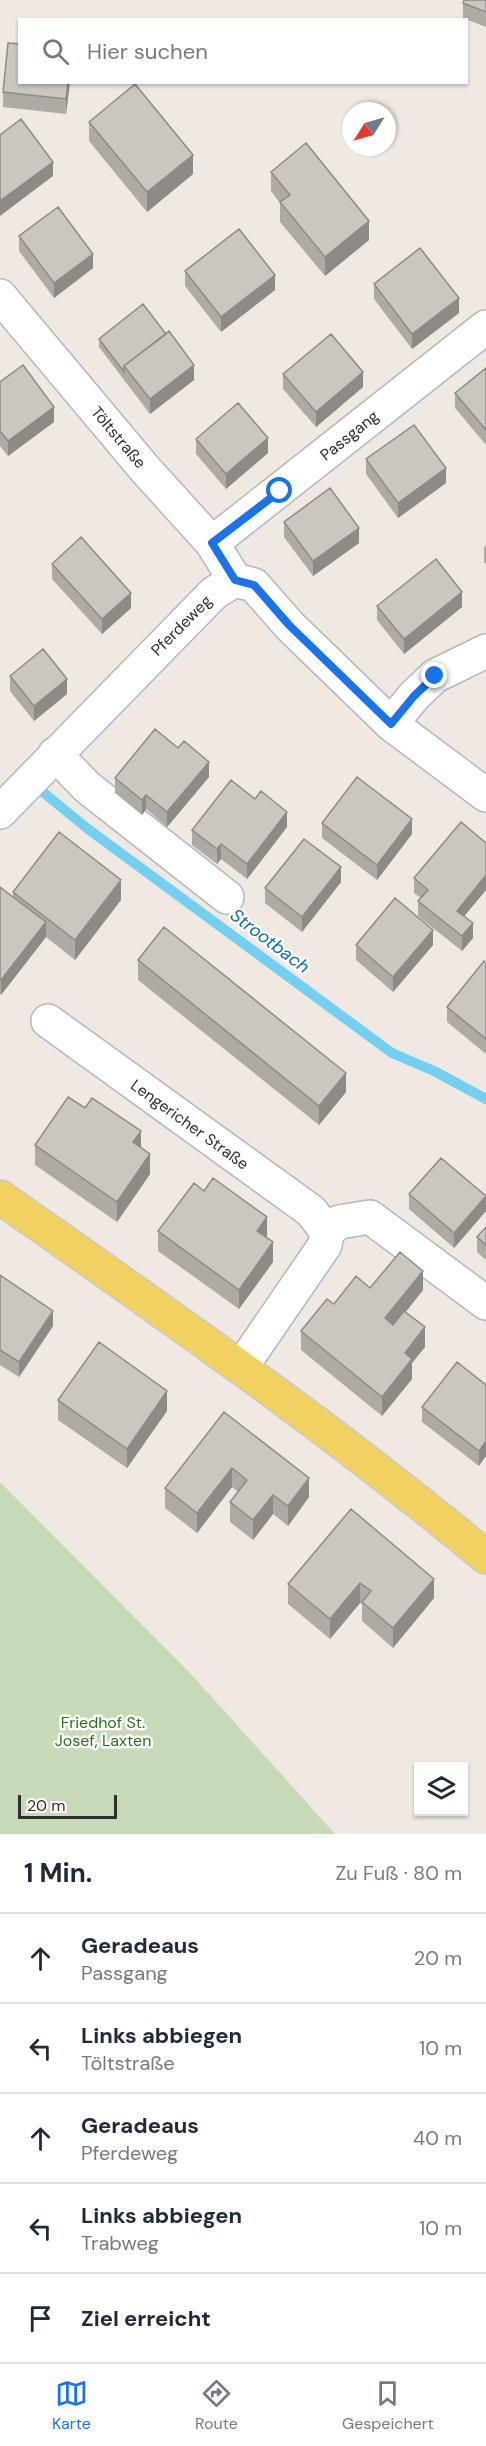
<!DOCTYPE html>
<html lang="de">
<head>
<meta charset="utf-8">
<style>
  :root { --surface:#fff; --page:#f6f6f7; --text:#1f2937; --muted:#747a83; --line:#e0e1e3; --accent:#1a73e8 }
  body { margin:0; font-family:"DM Sans",sans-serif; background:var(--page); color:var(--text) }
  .controls { position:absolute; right:18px; bottom:18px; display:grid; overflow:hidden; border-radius:0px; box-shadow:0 2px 4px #0004 }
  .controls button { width:54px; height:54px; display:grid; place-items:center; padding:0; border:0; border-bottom:2px solid var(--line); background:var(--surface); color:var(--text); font:30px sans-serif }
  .compass { position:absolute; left:342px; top:102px; width:54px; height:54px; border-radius:50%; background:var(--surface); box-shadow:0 2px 4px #0004; rotate:233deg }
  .scale { position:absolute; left:18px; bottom:15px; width:99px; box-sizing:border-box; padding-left:6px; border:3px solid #2e2e2e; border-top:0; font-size:16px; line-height:21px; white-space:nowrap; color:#2e2e2e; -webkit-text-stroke:4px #fff; paint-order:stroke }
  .stop { position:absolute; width:18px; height:18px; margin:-14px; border:4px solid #1a73e8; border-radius:50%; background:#fff }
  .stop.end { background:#1a73e8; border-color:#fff; box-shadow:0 2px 6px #0008 }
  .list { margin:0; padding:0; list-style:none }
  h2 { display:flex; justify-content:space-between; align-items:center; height:78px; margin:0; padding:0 24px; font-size:26px }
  h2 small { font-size:20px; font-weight:400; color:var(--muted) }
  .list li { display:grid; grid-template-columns:39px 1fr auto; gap:18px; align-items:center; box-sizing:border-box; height:90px; padding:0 24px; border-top:2px solid var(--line) }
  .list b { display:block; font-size:22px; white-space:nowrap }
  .list p { margin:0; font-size:20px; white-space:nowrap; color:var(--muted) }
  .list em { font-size:20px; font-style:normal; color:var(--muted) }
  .icon { flex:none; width:33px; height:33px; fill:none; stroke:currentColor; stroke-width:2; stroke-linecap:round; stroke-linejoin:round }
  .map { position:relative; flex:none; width:486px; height:1834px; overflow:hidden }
  .search { position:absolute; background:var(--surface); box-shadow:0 2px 4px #0004; left:18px; right:18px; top:18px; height:66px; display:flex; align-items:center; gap:15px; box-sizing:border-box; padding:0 21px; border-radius:0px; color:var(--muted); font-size:22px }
  .sheet { height:528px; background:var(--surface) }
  nav { display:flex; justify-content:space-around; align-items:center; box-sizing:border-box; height:84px; border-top:2px solid var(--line); background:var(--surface); font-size:16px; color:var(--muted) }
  nav a { display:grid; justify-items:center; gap:3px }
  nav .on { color:var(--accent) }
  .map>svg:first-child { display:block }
  .cemetery { fill:#c8d9b8 }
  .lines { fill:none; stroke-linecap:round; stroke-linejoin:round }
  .stream { stroke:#75cff0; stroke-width:10 }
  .minor-casing { stroke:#b4b7c1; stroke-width:36 }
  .major-casing { stroke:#c9c9c9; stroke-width:36 }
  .minor { stroke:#fff; stroke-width:33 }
  .major { stroke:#f2d163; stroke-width:33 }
  .wall { fill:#afaba4 }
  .shaded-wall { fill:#8e8b86 }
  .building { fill:#cbc7bf; stroke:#8e8b86; stroke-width:1.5 }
  .route { stroke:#1a73e8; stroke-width:8 }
  .labels { text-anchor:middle; stroke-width:5; stroke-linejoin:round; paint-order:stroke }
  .street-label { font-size:16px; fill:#2e2e2e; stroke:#fff }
  .park-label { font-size:16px; fill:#2c6e1b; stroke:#fff }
  .water-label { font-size:18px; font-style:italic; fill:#0d6fa3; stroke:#fff }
</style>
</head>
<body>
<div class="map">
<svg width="486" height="1834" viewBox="0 0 486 1834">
  <rect width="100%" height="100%" fill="#efe9e1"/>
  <path class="cemetery" d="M0 1482 190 1673 335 1834H0Z"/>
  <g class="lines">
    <path class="stream" d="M44 793 88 829 392 1053 434 1071 486 1099"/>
    <g class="minor-casing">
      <path id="minor" d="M0 296 145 469 212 543 235 580
        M212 543 486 327
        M391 724 414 696 435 676 486 651
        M55 754 87 787 227 897
        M0 812 214 593 235 580 254 585 289 625 391 724 486 795
        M48 1021 311 1211 327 1232 325 1245 242 1366
        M327 1232 339 1222 370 1217 486 1303"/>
    </g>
    <g class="major-casing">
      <path id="major" d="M0 1197C165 1313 331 1428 486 1557"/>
    </g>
    <use href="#minor" class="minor"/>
    <use href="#major" class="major"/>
  </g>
  <path class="wall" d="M486 0V27L463 18V3Z
    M20 82H70L66 114 3 107V92Z
    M89 122 193 174 147 212 89 141Z
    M271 172 369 240 325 276 280 222V203L271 191Z
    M19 236 93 268 54 298 19 251Z
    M185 271 275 290 221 332 185 286Z
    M374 284 459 313 412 349 374 299Z
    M99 339 194 380 150 414 99 347Z
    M486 368V445L455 408V393Z
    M283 374 363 387 316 427 283 389Z
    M0 382 54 422 8 456 0 446Z
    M196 439 268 453 226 489 196 454Z
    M366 459 446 483 398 518 366 474Z
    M284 522 359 543 313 576 284 537Z
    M486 546V564L484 562V547Z
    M52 564 131 608 102 634 52 579Z
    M377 606 462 607 404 654 377 620Z
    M10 676 67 694 34 721 10 691Z
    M178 748 209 777 167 827 146 809 142 815 115 793V778Z
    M322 823 412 834 377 880 322 838Z
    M287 827 247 879 221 859 217 864 192 845V830Z
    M486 843V890L464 916 473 938 462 951 418 916V901L421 898 414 893V878Z
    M341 882 302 932 265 903V888Z
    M0 887 13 897V892L121 900 75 960 46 937 1 995 0 994Z
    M356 945H433L393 992 356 960Z
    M138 960 346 1092 319 1125 138 980Z
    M486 963V1054L447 1022V1007Z
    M35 1145 141 1148 150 1174 117 1222 35 1165Z
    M409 1194 486 1211 454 1248 409 1209Z
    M486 1227V1260L477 1252V1237Z
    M158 1231 267 1237 273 1262 239 1309 158 1251Z
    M0 1275 53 1326 19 1377 0 1365Z
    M370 1288 423 1290 406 1312 425 1347 412 1363V1379L382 1416 301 1350V1331L334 1304Z
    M486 1385 479 1466 422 1422V1407Z
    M58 1400 167 1411 127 1468 58 1420Z
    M224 1412 309 1497 288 1526 273 1514 253 1540 230 1522V1502L238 1492 232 1487 197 1533 165 1508V1488Z
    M351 1509 434 1598 393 1648 362 1621V1604L360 1603 330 1639 288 1604V1584Z"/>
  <path class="shaded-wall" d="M68 82H70L66 114V99Z
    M193 155V174L147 212V192Z
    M53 162V176L0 216V201Z
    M369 221V240L325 276V257Z
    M93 254V268L54 298V283Z
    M275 275V290L221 332V317Z
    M459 298V313L412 349V334Z
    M194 365V380L150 414V399Z
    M363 372V387L316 427V412Z
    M54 407V422L8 456V441Z
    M268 438V453L226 489V474Z
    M446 468V483L398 518V503Z
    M359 528V543L313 576V561Z
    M462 592V607L404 654V639Z
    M131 593V608L102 634V619Z
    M67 679V694L34 721V706Z
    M209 762V777L167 827V812Z
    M146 795V809L142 815V800Z
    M287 812V827L247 879V864Z
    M412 819V834L377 880V865Z
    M221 844V859L217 864V849Z
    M341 867V882L302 932V917Z
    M486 875V890L457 925V911Z
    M121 880V900L75 960V940Z
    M46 922V937L1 995V980Z
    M473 923V938L462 951V936Z
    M433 930V945L393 992V977Z
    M346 1073V1092L319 1125V1106Z
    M141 1131V1151L133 1142Z
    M150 1154V1174L117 1222V1202Z
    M486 1196V1211L454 1248V1233Z
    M267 1217V1237L257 1231Z
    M273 1242V1262L239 1309V1290Z
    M423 1271V1290L385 1337V1318Z
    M53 1311V1326L19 1377V1362Z
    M425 1327V1347L412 1363V1379L382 1416V1397L405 1353Z
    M167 1391V1411L127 1468V1449Z
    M486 1441V1456L479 1466V1451Z
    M232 1468V1487L197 1533V1513Z
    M309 1478V1497L288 1526V1506Z
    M273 1495V1514L253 1540V1520Z
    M434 1579V1598L393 1648V1628Z
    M360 1583V1603L330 1639V1619Z"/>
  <path class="building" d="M464 0H486V12L463 3Z
    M8 43 20 44V82H68L66 99 3 92Z
    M135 84 193 155 147 192 89 122Z
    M21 119 53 162 0 201V135Z
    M306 143 369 221 325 257 280 202 290 195 271 172Z
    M58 207 93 254 54 283 19 236Z
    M239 229 275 275 221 317 185 271Z
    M420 248 459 298 412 334 374 284Z
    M143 304 166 334 124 366V372L99 339Z
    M169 331 194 365 150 399 124 366Z
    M331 334 363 372 316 412 283 374Z
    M23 365 54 407 8 441 0 431V382Z
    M486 368V430L455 393Z
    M238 403 268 438 226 474 196 439Z
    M414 425 446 468 398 503 366 459Z
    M330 488 359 528 313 561 284 522Z
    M81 537 131 593 102 619 52 564Z
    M436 559 462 592 404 639 377 606Z
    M43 649 67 679 34 706 10 676Z
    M155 729 178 748 184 741 209 762 167 812 146 795 142 800 115 778Z
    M357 777 412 819 377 865 322 823Z
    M231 780 255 799 261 791 287 812 247 864 221 844 217 849 192 830Z
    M461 822 486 843V875L457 911 473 923 462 936 418 901 428 890 414 878Z
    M59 832 121 880 75 940 13 892Z
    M304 839 341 867 302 917 265 888Z
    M0 887 46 922 1 980 0 979Z
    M395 898 433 930 393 977 356 945Z
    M164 927 346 1073 319 1106 138 960Z
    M484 961 486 963V1039L447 1007Z
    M68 1097 85 1108 92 1098 141 1131 133 1142 150 1154 117 1202 35 1145Z
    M441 1158 486 1196 454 1233 409 1194Z
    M213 1178 267 1217 257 1231 273 1242 239 1290 158 1231 194 1183 204 1191Z
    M486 1227V1245L477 1237Z
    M400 1252 423 1271 385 1318 393 1325 404 1311 425 1327 405 1353 412 1359 382 1397 301 1331 327 1299 334 1304 356 1276 370 1288Z
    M0 1275 53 1311 19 1362 0 1350Z
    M99 1342 167 1391 127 1449 58 1400Z
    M457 1362 486 1385V1441L479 1451 422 1407Z
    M224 1412 309 1478 288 1506 273 1495 253 1520 230 1502 247 1480 232 1468 197 1513 165 1488Z
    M351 1509 434 1579 393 1628 362 1602 371 1591 360 1583 330 1619 288 1584Z"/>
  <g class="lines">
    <path class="route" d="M280 491 212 543 235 580 254 585 289 625 391 724 414 696 435 676"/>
  </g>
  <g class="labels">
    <g class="street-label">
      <text transform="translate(349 435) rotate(-39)" y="6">Passgang</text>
      <text transform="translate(119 437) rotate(50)" y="6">Töltstraße</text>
      <text transform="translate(181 625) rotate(-45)" y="6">Pferdeweg</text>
      <text transform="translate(190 1124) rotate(36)" y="6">Lengericher Straße</text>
    </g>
    <g class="park-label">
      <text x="103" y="1728">Friedhof St.<tspan x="103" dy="18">Josef, Laxten</tspan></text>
    </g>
    <g class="water-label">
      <text transform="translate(270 941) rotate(37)" y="6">Strootbach</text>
    </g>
  </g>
</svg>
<div class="controls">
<button><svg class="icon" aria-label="layers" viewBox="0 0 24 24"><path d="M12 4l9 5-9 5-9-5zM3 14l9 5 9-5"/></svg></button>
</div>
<svg class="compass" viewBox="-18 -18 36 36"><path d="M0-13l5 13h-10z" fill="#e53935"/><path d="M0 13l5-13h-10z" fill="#747a83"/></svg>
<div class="scale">20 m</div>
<div class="stop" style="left:280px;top:491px"></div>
<div class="stop end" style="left:435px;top:676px"></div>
<div class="search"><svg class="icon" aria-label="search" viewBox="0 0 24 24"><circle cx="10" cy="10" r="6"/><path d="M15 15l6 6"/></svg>Hier suchen</div>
</div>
<section class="sheet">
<h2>1 Min.<small>Zu Fuß · 80 m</small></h2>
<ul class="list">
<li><svg class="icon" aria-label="ahead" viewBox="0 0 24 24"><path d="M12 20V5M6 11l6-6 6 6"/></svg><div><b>Geradeaus</b><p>Passgang</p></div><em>20 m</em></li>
<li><svg class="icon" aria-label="left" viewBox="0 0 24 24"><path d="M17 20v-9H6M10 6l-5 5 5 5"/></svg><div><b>Links abbiegen</b><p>Töltstraße</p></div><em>10 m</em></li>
<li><svg class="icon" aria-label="ahead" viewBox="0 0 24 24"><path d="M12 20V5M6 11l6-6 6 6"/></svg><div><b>Geradeaus</b><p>Pferdeweg</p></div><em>40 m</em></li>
<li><svg class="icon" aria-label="left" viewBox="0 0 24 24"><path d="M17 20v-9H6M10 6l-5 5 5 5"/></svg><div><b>Links abbiegen</b><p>Trabweg</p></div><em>10 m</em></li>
<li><svg class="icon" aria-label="arrive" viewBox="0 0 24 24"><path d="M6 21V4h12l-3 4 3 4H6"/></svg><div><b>Ziel erreicht</b></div></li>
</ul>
</section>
<nav>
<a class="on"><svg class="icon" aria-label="map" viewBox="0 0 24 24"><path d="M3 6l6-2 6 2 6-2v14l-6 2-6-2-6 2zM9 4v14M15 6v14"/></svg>Karte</a>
<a><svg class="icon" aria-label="directions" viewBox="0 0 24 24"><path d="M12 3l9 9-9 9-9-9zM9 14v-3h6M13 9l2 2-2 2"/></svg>Route</a>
<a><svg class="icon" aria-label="saved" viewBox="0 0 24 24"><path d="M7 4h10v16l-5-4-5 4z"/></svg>Gespeichert</a>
</nav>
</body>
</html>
